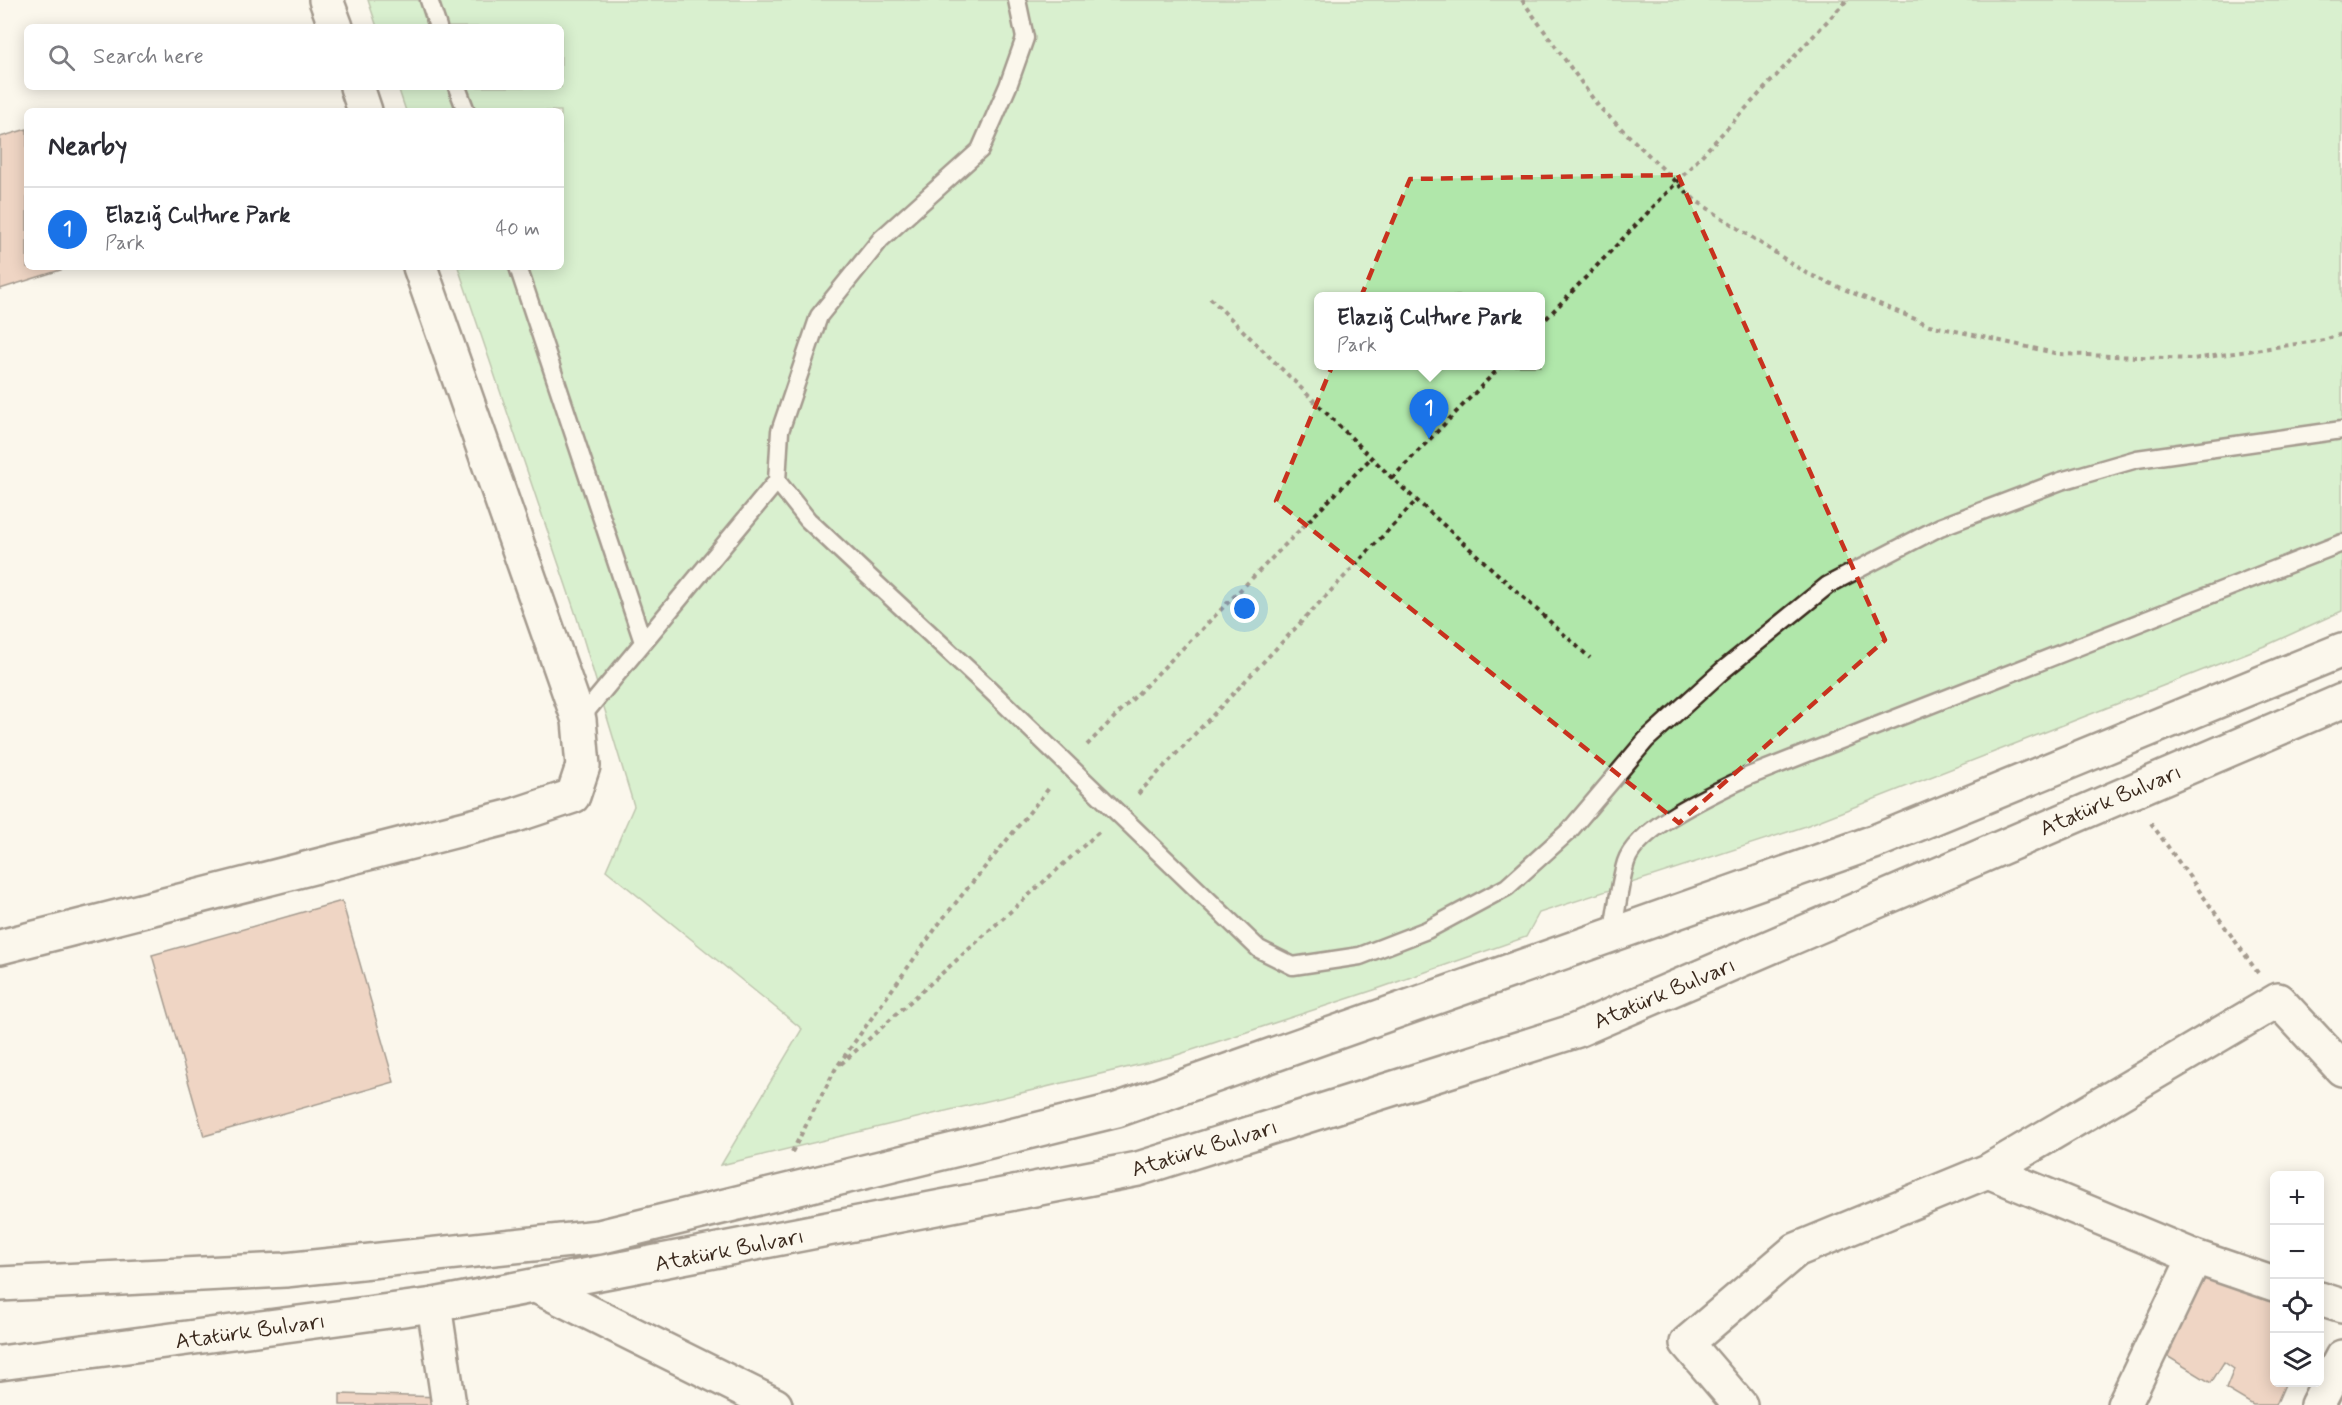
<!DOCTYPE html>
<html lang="en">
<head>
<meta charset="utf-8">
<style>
  :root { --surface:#fff; --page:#f7f7f7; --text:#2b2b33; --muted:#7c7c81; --line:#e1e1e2; --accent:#1a73e8 }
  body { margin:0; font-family:Mynerve,sans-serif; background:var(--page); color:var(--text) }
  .controls { position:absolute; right:18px; bottom:18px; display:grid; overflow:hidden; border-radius:9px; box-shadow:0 3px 15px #0003 }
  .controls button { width:54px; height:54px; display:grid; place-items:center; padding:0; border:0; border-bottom:2px solid var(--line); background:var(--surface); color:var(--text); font:30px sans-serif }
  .you { position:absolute; left:1245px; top:609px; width:21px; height:21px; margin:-15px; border:4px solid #fff; border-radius:50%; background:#1a73e8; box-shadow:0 0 0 9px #1a73e833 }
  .badge { display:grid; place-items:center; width:39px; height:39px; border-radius:50%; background:var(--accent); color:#fff; font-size:20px; font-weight:700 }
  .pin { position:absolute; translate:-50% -50px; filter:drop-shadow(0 2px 3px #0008) }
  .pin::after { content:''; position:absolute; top:32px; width:21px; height:18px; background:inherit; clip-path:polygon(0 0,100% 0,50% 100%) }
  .popup { position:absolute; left:1314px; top:292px; width:231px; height:78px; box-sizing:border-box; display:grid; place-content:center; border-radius:9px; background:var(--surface); filter:drop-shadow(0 2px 4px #0005); font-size:20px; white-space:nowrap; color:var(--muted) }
  .popup b { font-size:22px; color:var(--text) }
  .popup::after { content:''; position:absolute; left:50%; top:100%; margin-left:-12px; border:12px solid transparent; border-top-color:var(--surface) }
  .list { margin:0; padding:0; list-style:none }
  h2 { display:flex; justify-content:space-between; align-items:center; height:78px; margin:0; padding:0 24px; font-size:26px }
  h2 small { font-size:20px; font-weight:400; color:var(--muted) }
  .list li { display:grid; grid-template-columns:39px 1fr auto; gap:18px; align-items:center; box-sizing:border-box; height:84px; padding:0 24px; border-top:2px solid var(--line) }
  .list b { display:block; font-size:22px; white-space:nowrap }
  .list p { margin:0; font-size:20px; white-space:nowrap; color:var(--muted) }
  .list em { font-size:20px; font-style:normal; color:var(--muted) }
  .icon { flex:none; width:33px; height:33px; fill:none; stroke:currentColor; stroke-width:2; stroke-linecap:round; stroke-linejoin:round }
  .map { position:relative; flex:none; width:2342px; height:1405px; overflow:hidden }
  .search { position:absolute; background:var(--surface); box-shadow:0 3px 15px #0003; left:24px; top:24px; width:540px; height:66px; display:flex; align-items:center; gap:15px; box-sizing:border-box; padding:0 21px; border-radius:9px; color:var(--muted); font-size:22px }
  .panel { position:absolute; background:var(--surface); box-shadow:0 3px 15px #0003; left:24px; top:108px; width:540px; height:162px; border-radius:9px }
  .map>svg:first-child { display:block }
  .green { fill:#b0e7aa; stroke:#768864; stroke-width:1.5; fill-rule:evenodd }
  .building { fill:#dfab92; stroke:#3b2a1e; stroke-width:1.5 }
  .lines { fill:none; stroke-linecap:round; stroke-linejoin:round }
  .lane-casing { stroke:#3b2a1e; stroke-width:21 }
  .street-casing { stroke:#3b2a1e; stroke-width:38 }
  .primary-casing { stroke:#3b2a1e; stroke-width:38 }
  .path { stroke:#3b2a1e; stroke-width:4; stroke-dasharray:4.5 4.5; stroke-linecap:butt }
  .lane { stroke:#fbf7ec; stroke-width:16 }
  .street { stroke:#fbf7ec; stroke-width:33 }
  .primary { stroke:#fbf7ec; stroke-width:33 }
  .marked { fill:none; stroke:#c8321e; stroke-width:4.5; stroke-dasharray:12 8; stroke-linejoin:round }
  .labels { text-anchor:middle; stroke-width:6; stroke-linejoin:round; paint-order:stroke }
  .street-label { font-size:22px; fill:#3b2a1e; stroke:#fbf7ec }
</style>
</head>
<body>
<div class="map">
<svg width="2342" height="1405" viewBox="0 0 2342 1405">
  <rect width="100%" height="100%" fill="#fbf7ec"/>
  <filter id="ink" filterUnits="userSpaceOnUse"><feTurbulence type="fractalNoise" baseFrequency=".0167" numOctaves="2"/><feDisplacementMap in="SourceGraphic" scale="12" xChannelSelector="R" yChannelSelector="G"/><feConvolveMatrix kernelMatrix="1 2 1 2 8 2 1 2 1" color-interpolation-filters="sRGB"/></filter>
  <g filter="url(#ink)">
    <path class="green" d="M368 0H2342V611L2267 645 1803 827 1539 913 1526 937 1377 989 1171 1057 721 1165 802 1029 606 870 634 806 577 618 458 267H561V111H406L398 87H561V27H377ZM1318 296H1540V366H1318Z"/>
    <path class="building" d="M27 129V267H70L0 289V137Z
      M342 901 394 1082 204 1136 152 955Z
      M2210 1270 2274 1295V1382H2286L2276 1405H2253L2226 1389 2234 1369 2224 1362 2211 1383 2162 1353Z
      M340 1394 443 1397 442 1405H340Z"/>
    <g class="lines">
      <g class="lane-casing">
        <path id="lane" d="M429 0 438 27
          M1017 0 1025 38 1008 86 980 150 881 239 819 316 780 431 777 481 808 520 985 685 1259 949 1293 966 1360 956 1427 930 1507 887 1570 830 1646 740 1722 671 1828 585 1940 527 2061 481 2137 459 2342 430
          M457 87 466 111
          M518 267 643 642
          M579 720 777 481
          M1612 934C1617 911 1619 885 1626 862 1638 826 1717 792 1749 776L2342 543"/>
      </g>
      <g class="street-casing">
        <path id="street" d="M326 0 336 27
          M357 87 365 111
          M0 947 513 816 573 796 583 766 579 720 420 267
          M1988 1171 2195 1257 2274 1284
          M536 1286 775 1405
          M2320 1299 2342 1306
          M434 1305 449 1405
          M1740 1405 1687 1343 1796 1250 1988 1171 2278 1000 2342 1069
          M2124 1405 2195 1257
          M2317 1405 2342 1357"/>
      </g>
      <g class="primary-casing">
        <path id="primary" d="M0 1284 285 1270 599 1237 1117 1110 1874 842 2342 650
          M0 1363 434 1305 1138 1169 1575 1031 2342 701"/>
      </g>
      <path class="path" d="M1522 0 1599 107 1695 200 1806 273 1929 325 2059 354 2193 359 2324 340 2342 334
        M1210 298 1392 478 1590 658
        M1540 325 1677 182 1847 0
        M1392 478 1501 366
        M1087 745 1371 458
        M1138 794 1416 501
        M2151 823 2258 973
        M841 1064 1099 832
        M792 1152 836 1068 941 921 1050 787"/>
      <use href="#lane" class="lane"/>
      <use href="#street" class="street"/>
      <use href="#primary" class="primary"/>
    </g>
  </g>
  <path d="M0 0H2342V1405H0ZM1678 175 1885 640 1679 823 1276 501 1410 179Z" fill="#fbf7ec" fill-opacity=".55" fill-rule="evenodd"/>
  <path class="marked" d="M1678 175 1885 640 1679 823 1276 501 1410 179Z"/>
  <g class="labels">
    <g class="street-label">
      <text transform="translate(2110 799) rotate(-23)" y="8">Atatürk Bulvarı</text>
      <text transform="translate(1664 992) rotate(-23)" y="8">Atatürk Bulvarı</text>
      <text transform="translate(1204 1147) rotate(-17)" y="8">Atatürk Bulvarı</text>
      <text transform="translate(729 1249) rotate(-11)" y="8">Atatürk Bulvarı</text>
      <text transform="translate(250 1330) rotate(-8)" y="8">Atatürk Bulvarı</text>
    </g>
  </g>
</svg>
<div class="controls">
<button>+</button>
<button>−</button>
<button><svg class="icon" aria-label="locate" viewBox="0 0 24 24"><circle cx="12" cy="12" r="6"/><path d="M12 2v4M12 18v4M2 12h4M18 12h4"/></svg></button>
<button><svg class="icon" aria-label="layers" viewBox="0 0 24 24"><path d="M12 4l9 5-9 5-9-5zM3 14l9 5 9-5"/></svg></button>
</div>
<div class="you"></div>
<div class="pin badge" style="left:1429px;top:439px">1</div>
<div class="popup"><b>Elazığ Culture Park</b>Park</div>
<div class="search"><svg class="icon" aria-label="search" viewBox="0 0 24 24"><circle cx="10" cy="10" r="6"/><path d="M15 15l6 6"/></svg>Search here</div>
<section class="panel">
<h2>Nearby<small></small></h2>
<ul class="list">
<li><span class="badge">1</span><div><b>Elazığ Culture Park</b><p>Park</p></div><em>40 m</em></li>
</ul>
</section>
</div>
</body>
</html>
